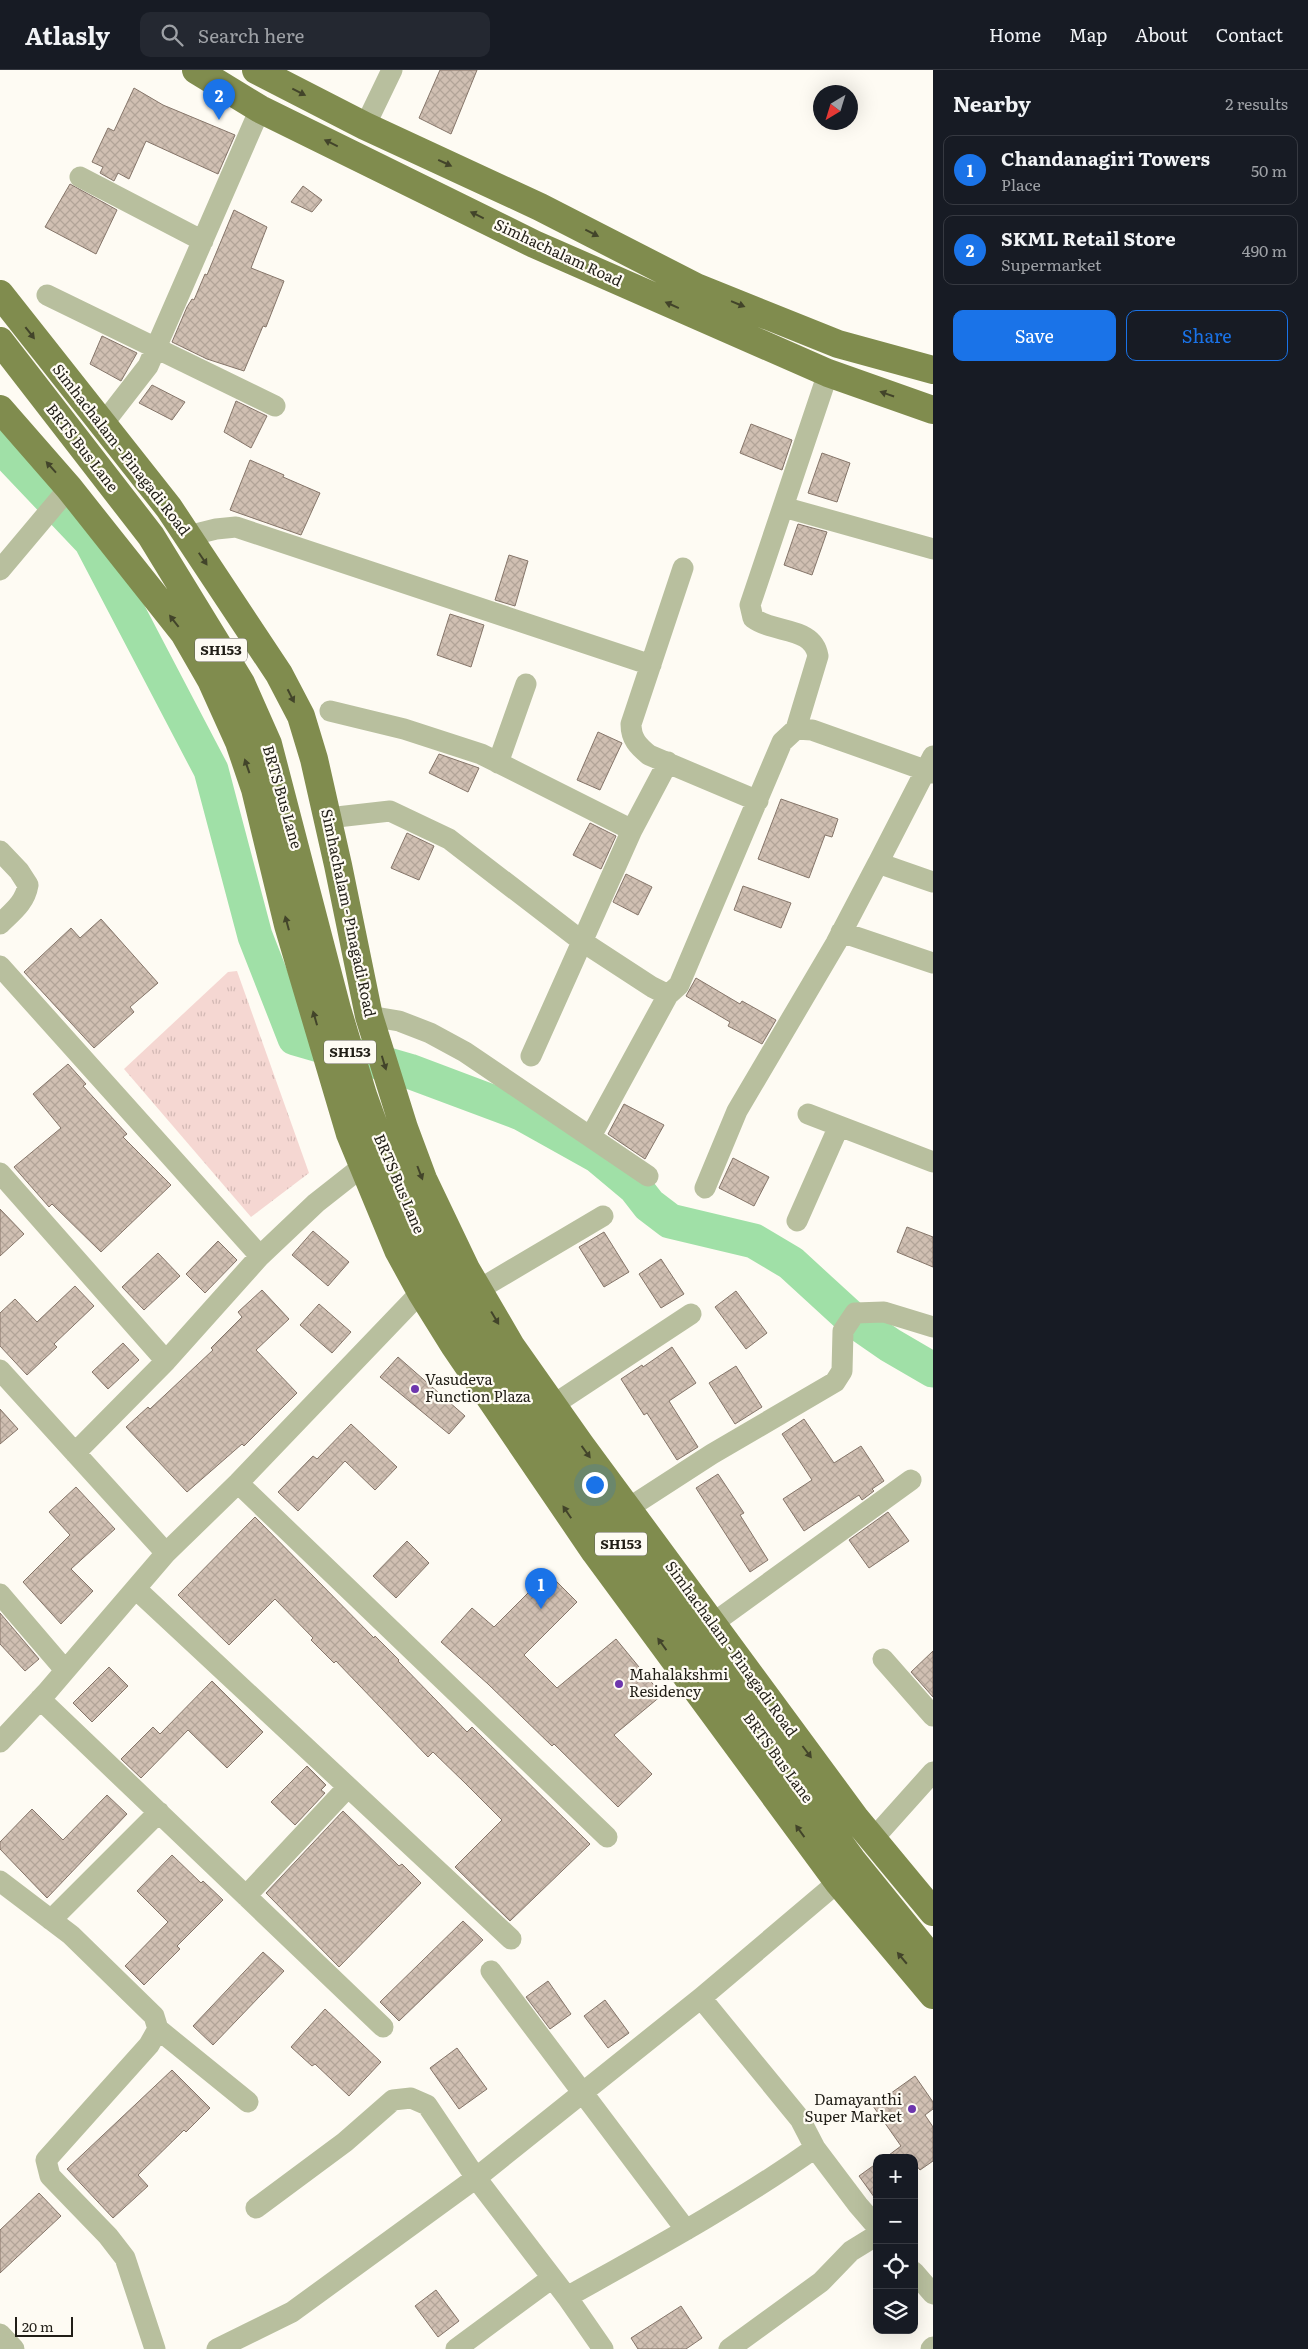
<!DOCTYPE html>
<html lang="en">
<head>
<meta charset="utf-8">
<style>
  :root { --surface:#171b24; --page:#242831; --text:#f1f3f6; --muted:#9ea1a6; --line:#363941; --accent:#1a73e8 }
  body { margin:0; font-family:Literata,serif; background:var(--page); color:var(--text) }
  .controls { position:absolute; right:15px; bottom:15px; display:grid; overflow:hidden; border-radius:10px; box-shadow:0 5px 20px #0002 }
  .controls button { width:45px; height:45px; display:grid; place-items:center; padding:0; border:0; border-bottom:1px solid var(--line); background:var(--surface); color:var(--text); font:25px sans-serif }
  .compass { position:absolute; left:813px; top:15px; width:45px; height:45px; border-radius:50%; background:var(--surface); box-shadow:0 5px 20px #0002; rotate:218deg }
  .scale { position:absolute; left:15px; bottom:12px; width:58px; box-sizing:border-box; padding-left:5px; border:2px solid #211e17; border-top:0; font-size:14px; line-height:18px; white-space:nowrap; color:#211e17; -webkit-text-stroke:4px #fefbf3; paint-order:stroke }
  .you { position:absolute; left:594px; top:1414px; width:18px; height:18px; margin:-12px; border:4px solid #fff; border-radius:50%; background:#1a73e8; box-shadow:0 0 0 8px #1a73e833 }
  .badge { display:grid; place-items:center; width:32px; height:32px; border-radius:50%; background:var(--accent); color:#fff; font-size:16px; font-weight:700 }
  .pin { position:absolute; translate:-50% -41px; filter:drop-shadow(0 1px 2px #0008) }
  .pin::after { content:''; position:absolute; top:26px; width:18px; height:15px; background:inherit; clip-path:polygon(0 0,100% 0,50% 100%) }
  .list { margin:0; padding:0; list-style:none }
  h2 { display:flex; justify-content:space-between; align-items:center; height:65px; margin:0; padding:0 20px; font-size:21px }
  h2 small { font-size:16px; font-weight:400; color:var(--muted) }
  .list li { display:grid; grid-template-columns:32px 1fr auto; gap:15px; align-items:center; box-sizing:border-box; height:70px; margin:0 10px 10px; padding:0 10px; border:1px solid var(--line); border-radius:10px }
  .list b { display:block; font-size:19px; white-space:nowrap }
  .list p { margin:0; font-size:16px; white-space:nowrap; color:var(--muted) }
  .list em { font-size:16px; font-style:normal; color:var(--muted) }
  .actions { display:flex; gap:10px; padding:15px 20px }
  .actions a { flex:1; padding:11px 0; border:1px solid var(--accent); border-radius:10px; text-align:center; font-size:18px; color:var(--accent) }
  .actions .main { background:var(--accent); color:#fff }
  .icon { flex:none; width:28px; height:28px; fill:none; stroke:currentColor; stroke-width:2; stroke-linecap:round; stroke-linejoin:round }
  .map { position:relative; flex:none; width:933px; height:2279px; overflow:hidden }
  header { display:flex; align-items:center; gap:30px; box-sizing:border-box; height:70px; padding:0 25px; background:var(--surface); border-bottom:1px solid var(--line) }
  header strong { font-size:24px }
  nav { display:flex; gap:28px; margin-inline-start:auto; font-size:18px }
  .search { width:350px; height:45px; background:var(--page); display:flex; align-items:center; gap:12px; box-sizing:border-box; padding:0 18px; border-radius:10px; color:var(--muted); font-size:19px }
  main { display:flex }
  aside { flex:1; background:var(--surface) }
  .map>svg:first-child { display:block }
  .grass { fill:url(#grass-tufts) }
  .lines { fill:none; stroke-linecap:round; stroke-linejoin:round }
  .river { stroke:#a0e0a7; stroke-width:35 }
  .building { fill:url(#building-cross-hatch); stroke:#857569 }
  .minor { stroke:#b8bf9e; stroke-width:21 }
  .primary { stroke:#808c4e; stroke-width:28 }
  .oneway { fill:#42442a }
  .poi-dot { fill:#6d36ad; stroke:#fefbf3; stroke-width:2 }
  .labels { text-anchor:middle; stroke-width:4.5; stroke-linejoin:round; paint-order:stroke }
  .shield { fill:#fefbf3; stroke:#636059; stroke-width:1 }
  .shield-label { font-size:14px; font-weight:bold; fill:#211e17 }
  .street-label { font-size:15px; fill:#211e17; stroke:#fefbf3 }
  .poi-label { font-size:15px; fill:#211e17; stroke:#fefbf3; text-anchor:start }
</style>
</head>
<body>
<header>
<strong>Atlasly</strong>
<div class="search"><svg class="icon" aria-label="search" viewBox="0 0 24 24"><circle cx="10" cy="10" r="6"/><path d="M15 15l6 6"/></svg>Search here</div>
<nav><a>Home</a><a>Map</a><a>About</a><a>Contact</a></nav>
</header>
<main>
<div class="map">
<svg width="933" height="2279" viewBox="0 0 933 2279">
  <defs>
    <pattern id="grass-tufts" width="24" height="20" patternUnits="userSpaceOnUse" patternTransform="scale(1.25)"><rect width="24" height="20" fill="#f5d7d2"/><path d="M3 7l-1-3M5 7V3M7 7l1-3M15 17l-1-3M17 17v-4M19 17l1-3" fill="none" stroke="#d2b8b4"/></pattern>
    <pattern id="building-cross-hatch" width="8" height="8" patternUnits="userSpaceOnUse" patternTransform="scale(1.25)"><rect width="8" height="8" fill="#d0bfb2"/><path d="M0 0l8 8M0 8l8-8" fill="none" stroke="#b2a498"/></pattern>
  </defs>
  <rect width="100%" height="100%" fill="#fefbf3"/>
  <path class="grass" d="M237 901 309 1103 251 1147 124 999 228 902Z"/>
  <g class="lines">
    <path class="river" d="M0 375 91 471 211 700 255 866 295 968 409 1001 521 1043 598 1086 635 1117 649 1135 670 1151 754 1171 791 1193 851 1248 890 1275 933 1300"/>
  </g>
  <path class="building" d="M440 0H477L451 64 419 48Z
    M134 18 163 35 235 65 218 104 146 71 129 109 118 103 114 111 100 103 103 97 92 92 108 58 114 61Z
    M70 114 117 140 96 184 45 157Z
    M303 116 322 130 312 142 291 132Z
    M234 140 267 157 251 198 284 211 266 257 263 256 244 301 207 289 172 272 187 237 192 229 194 230 205 204 207 205Z
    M102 266 137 283 121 311 90 294Z
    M152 315 185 332 172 350 139 333Z
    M236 331 267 346 251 378 224 362Z
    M751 354 792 370 782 400 740 383Z
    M822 383 850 393 837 432 808 423Z
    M250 390 284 405 283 407 320 423 301 465 230 440Z
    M798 454 827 462 812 505 784 495Z
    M509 485 528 491 515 536 495 530Z
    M450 544 484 555 471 597 437 585Z
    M598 662 622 673 600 720 577 710Z
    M439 684 479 698 468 722 429 703Z
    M781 729 838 749 832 767 825 765 809 808 758 789Z
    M590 753 616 766 601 799 573 785Z
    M407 763 434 776 419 810 391 798Z
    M626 804 652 817 638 845 613 832Z
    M743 816 791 833 781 858 734 840Z
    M101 849 158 913 130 937 134 942 94 978 24 902 71 858 80 868Z
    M696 908 740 934 742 931 776 950 762 974 728 956 730 952 686 926Z
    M68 994 86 1014 83 1016 127 1064 123 1067 171 1115 101 1182 52 1134 49 1137 14 1097 61 1058 33 1024Z
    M624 1034 664 1055 645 1089 608 1064Z
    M733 1088 769 1107 754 1136 719 1118Z
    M0 1139 24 1164 0 1186Z
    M907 1157 933 1167V1197L897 1182Z
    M313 1161 349 1192 328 1216 292 1185Z
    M604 1162 629 1202 604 1217 579 1177Z
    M218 1171 237 1190 205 1223 186 1204Z
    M158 1183 180 1206 144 1240 122 1217Z
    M661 1189 684 1224 661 1238 639 1204Z
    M75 1216 94 1236 54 1274 57 1277 27 1305 0 1276V1243L15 1229 37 1252Z
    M262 1220 289 1249 256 1280 297 1323 244 1376 242 1374 187 1422 126 1357 148 1337 150 1339 213 1280 211 1278 242 1247 238 1242Z
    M736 1221 767 1263 746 1279 715 1237Z
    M319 1234 351 1262 332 1283 300 1255Z
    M123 1273 139 1290 108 1319 92 1302Z
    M672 1277 696 1313 669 1331 698 1377 677 1390 647 1343 644 1345 621 1309 642 1295 643 1297Z
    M398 1287 465 1346 449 1364 380 1307Z
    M736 1296 762 1337 735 1354 709 1313Z
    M0 1339 18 1359 0 1374Z
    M804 1349 834 1393 861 1376 884 1411 872 1419 874 1421 862 1430 859 1425 804 1461 783 1429 812 1410 782 1364Z
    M351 1354 397 1397 375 1420 345 1391 298 1441 278 1422 313 1386 317 1389Z
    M718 1404 744 1443 740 1445 768 1490 750 1502 696 1418Z
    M76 1417 115 1459 71 1499 93 1521 61 1554 23 1512 70 1465 49 1442Z
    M888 1442 909 1471 869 1498 849 1470Z
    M255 1447 374 1568 375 1566 399 1590 398 1591 467 1662 472 1657 590 1774 510 1851 455 1797 502 1750 464 1712 433 1682 428 1687 336 1591 334 1593 311 1570 313 1568 275 1529 229 1575 178 1525Z
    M407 1471 429 1493 396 1528 373 1506Z
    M548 1503 577 1532 524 1585 557 1618 616 1569 662 1625 614 1665 652 1704 618 1737 554 1674 552 1676 488 1614 441 1572 472 1538 494 1557Z
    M0 1543 39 1589 25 1601 0 1574Z
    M933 1581V1627L911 1602Z
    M109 1597 128 1616 92 1652 73 1633Z
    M212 1611 263 1662 227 1698 188 1660 141 1708 121 1689 153 1657 160 1664Z
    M307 1696 326 1715 321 1720 325 1723 295 1755 271 1732Z
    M107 1725 127 1744 47 1828 0 1779V1772L32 1739 63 1770Z
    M343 1741 399 1796 402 1794 421 1813 339 1897 266 1823Z
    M172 1785 201 1813 203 1811 223 1830 177 1876 180 1879 144 1915 125 1896 168 1852 137 1821Z
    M463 1851 483 1870 399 1951 380 1932Z
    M263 1882 284 1901 213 1975 193 1956Z
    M548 1911 571 1944 550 1959 526 1927Z
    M605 1930 629 1963 608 1978 584 1946Z
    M325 1939 381 1992 349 2026 315 1994 312 1996 291 1977Z
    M457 1978 487 2019 459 2039 430 1998Z
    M172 2000 210 2038 186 2062 184 2060 138 2105 148 2116 113 2148 67 2099Z
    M915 2006 933 2032V2039L925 2045 933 2057V2091L920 2100 914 2093V2088H885L901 2076 873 2036Z
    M877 2093V2131L859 2106Z
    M39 2123 61 2146 0 2203V2160Z
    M436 2220 459 2251 438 2267 415 2236Z
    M681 2236 702 2268 686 2279H638L631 2268Z"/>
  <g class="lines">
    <path class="minor" d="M365 56 392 0
      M80 107 203 171
      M47 225 275 336
      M103 354 148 296 260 39
      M783 437 933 479
      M188 466 216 459 236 457 651 595
      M683 498 631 654C631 669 638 676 649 685L758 731
      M0 500 69 418
      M330 641 404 659 481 684 632 760 531 986
      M796 659 818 586C813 556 775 564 753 548L750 535 828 303
      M933 686 878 793 933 812
      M498 693 526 614
      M328 748 390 741 449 769 583 872 652 917 668 925 679 915 782 672 796 659 812 660 933 703
      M632 760 668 692
      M0 781 19 801 28 815C25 833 12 842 0 854
      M841 862 933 893
      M0 896 260 1186
      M369 946 399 951 430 963 465 982 648 1106
      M808 1044 933 1092
      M591 1066 668 925
      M0 1103 166 1291
      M705 1118 737 1041 836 873 878 793
      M797 1151 839 1056
      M478 1220 603 1146
      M0 1300 166 1483
      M553 1335 691 1244
      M75 1383 166 1291 260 1186 316 1133 363 1096
      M238 1413 607 1767
      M627 1439 712 1384 835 1312 842 1301 843 1261 855 1243 884 1242 933 1257
      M136 1519 511 1869
      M0 1524 65 1600
      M712 1554 911 1410
      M883 1589 933 1646
      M40 1629 383 1957
      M0 1672 46 1623 166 1483 238 1413 421 1222
      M873 1769 933 1702
      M0 1811 71 1865 154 1946 158 1959 149 1975 46 2090 50 2106 108 2166 125 2188 155 2279
      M246 1826 348 1717
      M51 1850 159 1742
      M491 1901 686 2160
      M158 1959 248 2032
      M815 2078 858 2135 877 2157
      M256 2138 345 2072 393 2030 411 2028 427 2035 476 2108 567 2227 603 2279
      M914 2202 933 2224
      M567 2227C651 2180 736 2134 815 2078L800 2049 701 1928
      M0 2264 14 2279
      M217 2279 292 2242 476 2108 701 1928 838 1812
      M456 2279 552 2208
      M729 2279 821 2212 851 2181 877 2165
      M931 2279 933 2277"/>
    <path class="primary" d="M196 0 260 39 534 174 828 303 933 340
      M256 0 365 56 540 137 696 217 838 274 933 300
      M0 224 169 438 279 604 301 646 314 689 338 795 369 946 404 1058 423 1109 466 1199 511 1276 580 1374 856 1749 933 1842
      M0 271 151 466 241 613 268 674 337 939 363 1025 382 1078 433 1192 490 1289 531 1349 852 1790 933 1890
      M0 339 69 418 184 563 211 610 239 672 255 719 288 855 350 1064 398 1180 421 1222 454 1275 595 1482 838 1812 933 1925"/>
  </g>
  <defs><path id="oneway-solid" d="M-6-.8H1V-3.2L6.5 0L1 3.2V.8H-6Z" transform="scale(1.25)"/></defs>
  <g class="oneway">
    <use href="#oneway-solid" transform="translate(299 22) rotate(27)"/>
    <use href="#oneway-solid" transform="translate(331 73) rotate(-154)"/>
    <use href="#oneway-solid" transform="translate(445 93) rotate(25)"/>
    <use href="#oneway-solid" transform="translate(477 145) rotate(-154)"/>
    <use href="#oneway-solid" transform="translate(592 163) rotate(27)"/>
    <use href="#oneway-solid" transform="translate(738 234) rotate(22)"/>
    <use href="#oneway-solid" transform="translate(672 235) rotate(-156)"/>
    <use href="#oneway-solid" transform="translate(30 263) rotate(52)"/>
    <use href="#oneway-solid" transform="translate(887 324) rotate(-161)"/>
    <use href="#oneway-solid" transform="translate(51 397) rotate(-132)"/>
    <use href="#oneway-solid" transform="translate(203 489) rotate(56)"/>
    <use href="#oneway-solid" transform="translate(174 551) rotate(-128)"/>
    <use href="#oneway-solid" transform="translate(291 626) rotate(63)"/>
    <use href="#oneway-solid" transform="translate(247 696) rotate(-109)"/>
    <use href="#oneway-solid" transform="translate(287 853) rotate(-105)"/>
    <use href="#oneway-solid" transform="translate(315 948) rotate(-106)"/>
    <use href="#oneway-solid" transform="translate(384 993) rotate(73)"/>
    <use href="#oneway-solid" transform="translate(420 1103) rotate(69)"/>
    <use href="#oneway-solid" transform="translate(495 1248) rotate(59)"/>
    <use href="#oneway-solid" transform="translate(586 1382) rotate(54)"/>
    <use href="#oneway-solid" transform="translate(567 1442) rotate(-124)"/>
    <use href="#oneway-solid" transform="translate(662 1574) rotate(-126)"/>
    <use href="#oneway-solid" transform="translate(807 1682) rotate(53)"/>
    <use href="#oneway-solid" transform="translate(800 1761) rotate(-126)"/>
    <use href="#oneway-solid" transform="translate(902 1888) rotate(-130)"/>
  </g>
  <g class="poi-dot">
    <circle cx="415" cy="1319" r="5"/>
    <circle cx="619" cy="1614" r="5"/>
    <circle cx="912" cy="2039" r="5"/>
  </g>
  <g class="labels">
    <g class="shield">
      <rect x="195" y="568.5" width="52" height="23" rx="4"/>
      <rect x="324" y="970.5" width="52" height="23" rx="4"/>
      <rect x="595" y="1462.5" width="52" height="23" rx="4"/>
    </g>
    <g class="shield-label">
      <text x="221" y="585">SH153</text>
      <text x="350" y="987">SH153</text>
      <text x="621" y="1479">SH153</text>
    </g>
    <g class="street-label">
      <text transform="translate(558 183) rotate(25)" y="5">Simhachalam Road</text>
      <text transform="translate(82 378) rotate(52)" y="5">BRTS Bus Lane</text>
      <text transform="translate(121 380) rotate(52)" y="5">Simhachalam - Pinagadi Road</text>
      <text transform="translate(282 727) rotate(74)" y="5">BRTS Bus Lane</text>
      <text transform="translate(348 843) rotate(78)" y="5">Simhachalam - Pinagadi Road</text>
      <text transform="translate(399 1114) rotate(67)" y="5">BRTS Bus Lane</text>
      <text transform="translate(731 1579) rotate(54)" y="5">Simhachalam - Pinagadi Road</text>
      <text transform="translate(778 1688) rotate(54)" y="5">BRTS Bus Lane</text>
    </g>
    <g class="poi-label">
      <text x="425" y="1315">Vasudeva<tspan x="425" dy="17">Function Plaza</tspan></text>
      <text x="629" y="1610">Mahalakshmi<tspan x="629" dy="17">Residency</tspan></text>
      <text x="902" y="2035" text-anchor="end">Damayanthi<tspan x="902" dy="17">Super Market</tspan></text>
    </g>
  </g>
</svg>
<div class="controls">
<button>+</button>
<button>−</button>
<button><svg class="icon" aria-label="locate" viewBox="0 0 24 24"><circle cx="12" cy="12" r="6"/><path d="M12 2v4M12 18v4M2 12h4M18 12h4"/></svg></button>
<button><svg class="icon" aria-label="layers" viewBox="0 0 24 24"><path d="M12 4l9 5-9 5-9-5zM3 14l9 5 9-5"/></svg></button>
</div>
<svg class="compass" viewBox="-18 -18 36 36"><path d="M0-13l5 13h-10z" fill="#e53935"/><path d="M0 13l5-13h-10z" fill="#9ea1a6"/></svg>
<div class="scale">20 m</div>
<div class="you"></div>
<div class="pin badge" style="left:541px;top:1539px">1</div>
<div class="pin badge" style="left:219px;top:50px">2</div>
</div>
<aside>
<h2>Nearby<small>2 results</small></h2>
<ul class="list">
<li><span class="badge">1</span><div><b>Chandanagiri Towers</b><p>Place</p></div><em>50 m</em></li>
<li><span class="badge">2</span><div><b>SKML Retail Store</b><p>Supermarket</p></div><em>490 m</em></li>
</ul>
<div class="actions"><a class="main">Save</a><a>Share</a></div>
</aside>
</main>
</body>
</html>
